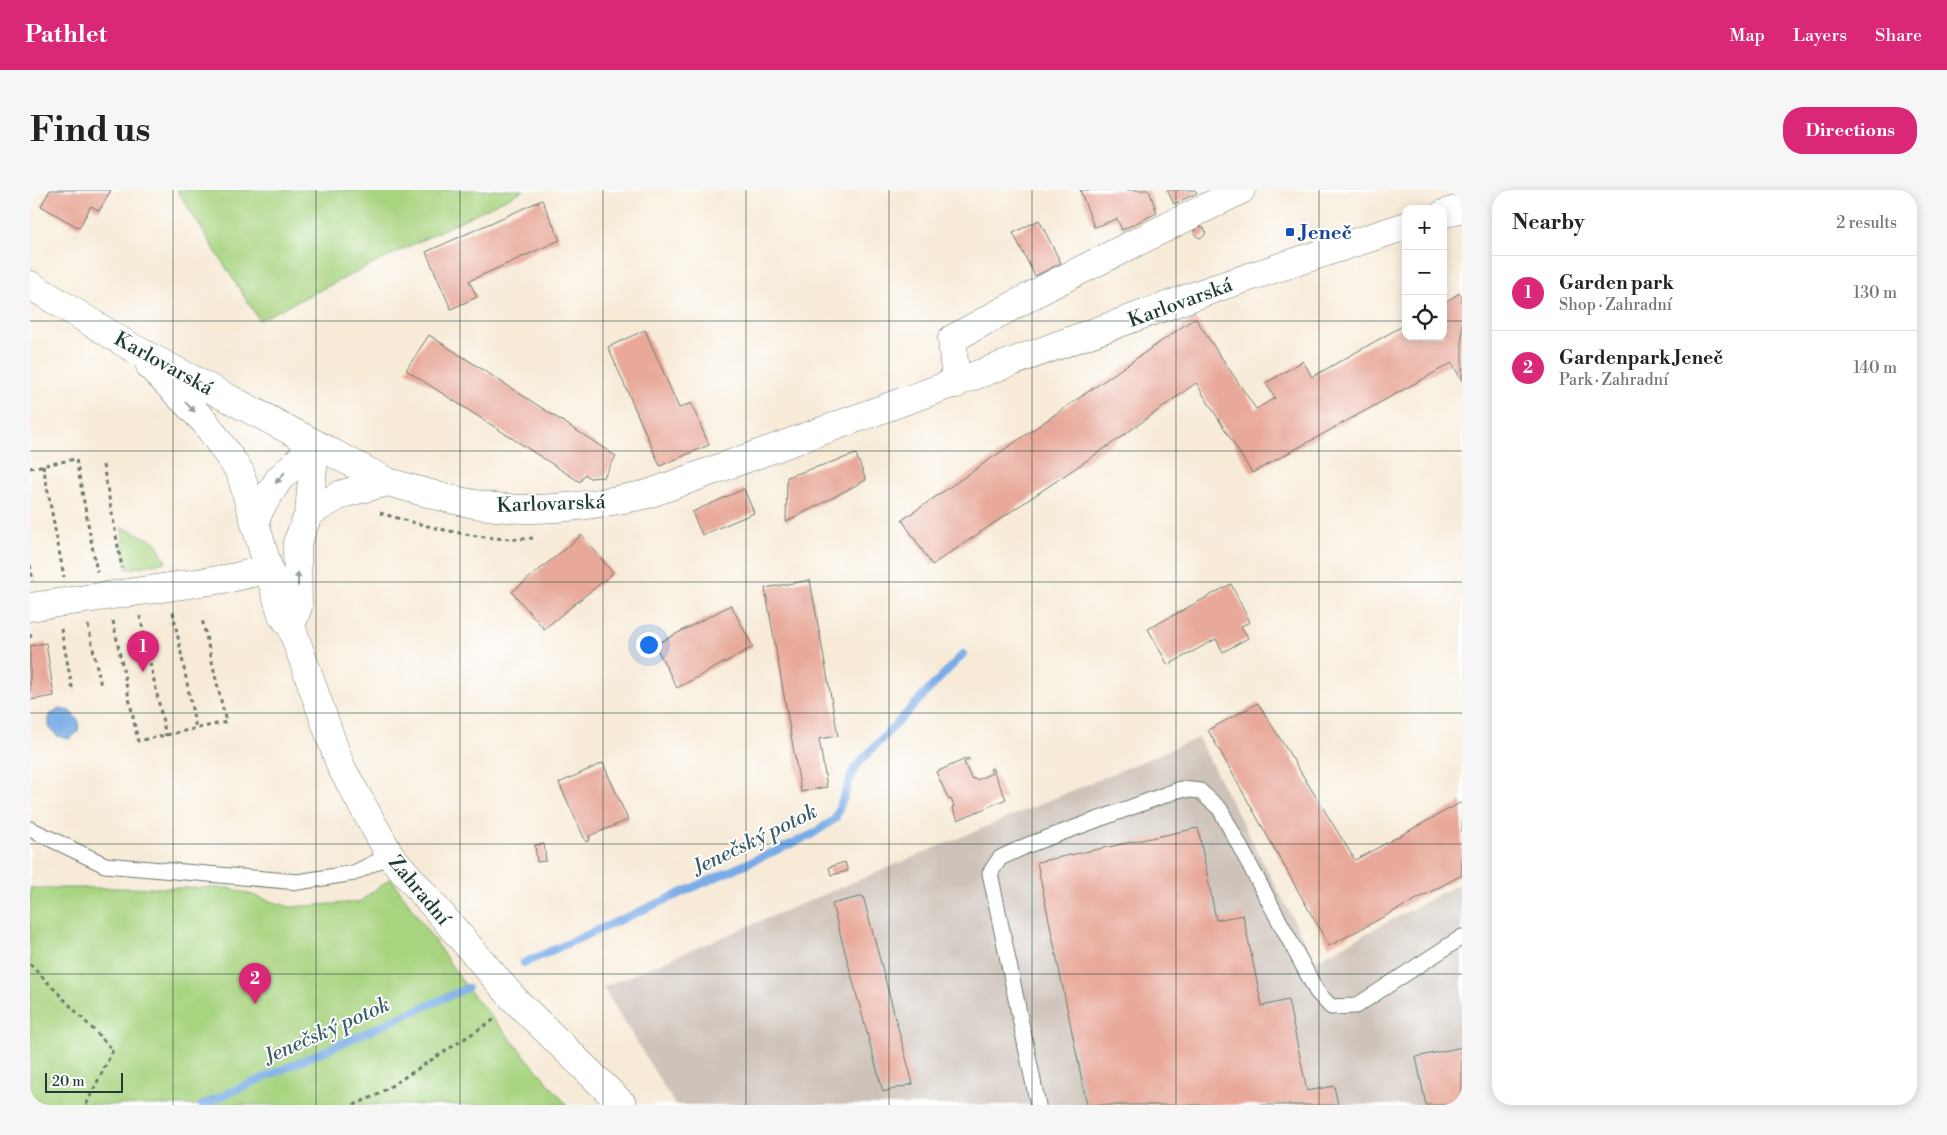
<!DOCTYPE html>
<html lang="en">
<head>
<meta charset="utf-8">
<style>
  :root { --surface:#fff; --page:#f6f6f6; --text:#222; --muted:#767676; --line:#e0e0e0; --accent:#db2777 }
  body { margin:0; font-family:"Libre Bodoni",serif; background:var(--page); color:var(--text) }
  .controls { position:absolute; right:15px; top:15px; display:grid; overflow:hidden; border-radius:10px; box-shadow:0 2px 12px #0003 }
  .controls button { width:45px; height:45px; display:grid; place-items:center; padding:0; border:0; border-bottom:1px solid var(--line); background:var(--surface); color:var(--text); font:25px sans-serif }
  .scale { position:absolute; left:15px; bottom:12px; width:78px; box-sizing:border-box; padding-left:5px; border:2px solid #1f3d34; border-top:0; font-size:14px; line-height:18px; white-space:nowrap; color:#1f3d34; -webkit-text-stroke:4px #fff; paint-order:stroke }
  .you { position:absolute; left:618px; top:454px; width:18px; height:18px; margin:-12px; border:4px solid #fff; border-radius:50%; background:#1a73e8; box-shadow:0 0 0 8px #1a73e833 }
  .badge { display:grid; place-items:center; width:32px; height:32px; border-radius:50%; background:var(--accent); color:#fff; font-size:16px; font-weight:700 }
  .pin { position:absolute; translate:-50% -41px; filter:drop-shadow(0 1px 2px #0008) }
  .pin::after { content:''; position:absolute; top:26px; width:18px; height:15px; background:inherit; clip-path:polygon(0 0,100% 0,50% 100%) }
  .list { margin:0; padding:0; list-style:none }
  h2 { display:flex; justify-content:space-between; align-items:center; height:65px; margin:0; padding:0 20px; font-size:21px }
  h2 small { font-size:16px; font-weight:400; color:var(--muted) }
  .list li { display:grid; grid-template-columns:32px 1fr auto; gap:15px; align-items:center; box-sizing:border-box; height:75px; padding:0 20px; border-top:1px solid var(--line) }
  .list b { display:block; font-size:19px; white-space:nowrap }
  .list p { margin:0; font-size:16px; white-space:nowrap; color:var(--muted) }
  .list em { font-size:16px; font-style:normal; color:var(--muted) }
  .icon { flex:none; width:28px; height:28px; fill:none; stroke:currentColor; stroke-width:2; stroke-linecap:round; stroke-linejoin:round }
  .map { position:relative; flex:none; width:1432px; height:915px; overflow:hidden; border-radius:20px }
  header { display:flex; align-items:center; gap:30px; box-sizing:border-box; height:70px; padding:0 25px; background:var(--accent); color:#fff }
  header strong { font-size:24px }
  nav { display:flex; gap:28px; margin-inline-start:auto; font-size:18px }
  .intro { display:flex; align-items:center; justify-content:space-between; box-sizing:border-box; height:120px; padding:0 30px }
  h1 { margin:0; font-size:35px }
  .button { padding:12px 22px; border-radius:20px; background:var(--accent); color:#fff; font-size:18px; font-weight:700 }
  main { display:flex; gap:30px; padding:0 30px }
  aside { flex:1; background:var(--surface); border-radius:20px; box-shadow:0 2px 12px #0003 }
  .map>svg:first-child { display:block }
  .industrial { fill:#cec2b9 }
  .green { fill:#a8d480; stroke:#64885a }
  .water { fill:#79ace6; stroke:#4c748d }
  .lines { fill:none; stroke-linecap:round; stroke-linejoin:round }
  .stream { stroke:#79ace6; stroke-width:8 }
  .building { fill:#e8a99a }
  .service-casing { stroke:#6b7a6d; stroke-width:17 }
  .minor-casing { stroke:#6b7a6d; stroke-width:29 }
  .secondary-casing { stroke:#6b7a6d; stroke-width:29 }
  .path { stroke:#6b7a6d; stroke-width:3; stroke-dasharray:4 4; stroke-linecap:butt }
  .service { stroke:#fff; stroke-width:15 }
  .minor { stroke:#fff; stroke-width:28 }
  .secondary { stroke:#fff; stroke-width:28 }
  .oneway { fill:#8f9e9a }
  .grid { fill:none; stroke:#1f3d34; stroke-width:1; stroke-opacity:0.55 }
  .transit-dot { fill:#1a4fb4; stroke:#fff; stroke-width:2 }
  .labels { text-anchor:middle; stroke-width:4; stroke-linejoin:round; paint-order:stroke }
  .transit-label { font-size:20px; font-weight:bold; fill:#164399; stroke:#fff; text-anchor:start }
  .street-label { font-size:20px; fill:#1f3d34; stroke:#fff }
  .water-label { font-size:21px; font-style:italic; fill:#3a5e69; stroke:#fff }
</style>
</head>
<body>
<header>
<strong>Pathlet</strong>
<nav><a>Map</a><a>Layers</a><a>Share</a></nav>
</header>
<div class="intro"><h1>Find us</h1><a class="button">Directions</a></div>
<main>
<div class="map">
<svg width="1432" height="915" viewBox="0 0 1432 915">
  <rect width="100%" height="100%" fill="#fff"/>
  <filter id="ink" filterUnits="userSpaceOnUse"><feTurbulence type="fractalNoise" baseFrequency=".02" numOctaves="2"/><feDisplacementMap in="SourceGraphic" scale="10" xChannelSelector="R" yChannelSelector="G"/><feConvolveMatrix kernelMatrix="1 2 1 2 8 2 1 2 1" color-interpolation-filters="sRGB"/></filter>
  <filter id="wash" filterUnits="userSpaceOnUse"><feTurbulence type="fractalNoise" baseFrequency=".0096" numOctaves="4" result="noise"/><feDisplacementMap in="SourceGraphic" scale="20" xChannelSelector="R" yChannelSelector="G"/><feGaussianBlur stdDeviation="1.12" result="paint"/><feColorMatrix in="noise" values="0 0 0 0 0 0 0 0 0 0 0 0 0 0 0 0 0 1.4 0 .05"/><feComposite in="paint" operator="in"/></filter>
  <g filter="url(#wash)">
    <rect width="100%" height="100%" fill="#f7ebd8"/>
    <path class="industrial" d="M1168 548 1285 771 1432 692V915H645L573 797Z"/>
    <path class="green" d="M147 0H494L229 130Z
      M92 337 126 352 136 372 96 379Z
      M361 688 437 798 537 915H0V698H200L260 717 329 712Z"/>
    <path class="water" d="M30 519 40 521 49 531 48 542 39 549 27 546 19 537V525Z"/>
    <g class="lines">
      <path class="stream" d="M494 773 781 645 805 629 825 577 933 464
        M172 915 437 798"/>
    </g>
    <g id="blocks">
      <path class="building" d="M20 0H81L69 21 61 16 49 38 11 16Z
        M1050 0H1119L1127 23 1092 40 1087 29 1064 37Z
        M1137 0H1165L1167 3 1144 14Z
        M512 10 530 50 439 91 447 107 421 119 396 62Z
        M1009 30 1031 73 1005 86 983 43Z
        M1164.5 42a5.5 5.5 0 1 1 11 0a5.5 5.5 0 1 1-11 0Z
        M1430 103 1432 106V191L1422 173 1222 283 1166 193 1087 250 902 375 872 330 1165 128 1226 219 1245 208 1236 193 1273 171 1282 187 1376 134V146H1413V113Z
        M615 140 649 218 661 213 679 255 630 276 578 157Z
        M399 145 586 266 574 287 559 288 555 284 550 292 376 180Z
        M826 264 836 290 756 332 757 287Z
        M714 299 724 323 672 345 662 322Z
        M552 345 583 383 514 439 482 402Z
        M780 390 808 546 789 549 797 597 771 602 735 398Z
        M1201 394 1220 432 1211 436 1218 448 1193 462 1186 449 1138 475 1118 439Z
        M701 415 723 457 647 498 625 455Z
        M16 453 24 506 0 510V456Z
        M1228 513 1325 670 1432 612V685L1299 756 1178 540Z
        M938 568 939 570 934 572 941 588 947 590 962 583 960 579 962 578 976 609 928 630 922 617 924 616 921 609 919 610 906 582Z
        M573 573 598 630 559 646 560 650 556 652 529 593Z
        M1168 638 1186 730 1213 725 1232 816 1258 810 1277 901 1304 896 1308 915H1057L1007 672Z
        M514 654 516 671 507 672 505 655Z
        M815 672 818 681 801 685 799 677Z
        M833 706 883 894 853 902 802 714Z
        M1432 857V915H1396L1386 867Z"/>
    </g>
  </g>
  <g filter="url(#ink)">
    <use href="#blocks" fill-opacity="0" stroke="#6b7a6d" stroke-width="1"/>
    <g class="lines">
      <g class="service-casing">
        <path id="service" d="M0 639 75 675 268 692 324 683 360 665
          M1008 915 960 683 970 668 998 655 1151 599 1170 601 1190 619 1287 802 1301 817 1326 816 1432 747"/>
      </g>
      <g class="minor-casing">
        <path id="minor" d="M926 194 922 149 1023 94 1211 0
          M0 417 201 388 238 379
          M261 436 311 577 360 665 483 808 593 915"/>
      </g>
      <g class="secondary-casing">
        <path id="secondary" d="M1413 24 1432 18
          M0 95 101 157 358 292C394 302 428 313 466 317 513 323 572 314 618 304L1186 98 1376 36
          M120 176 175 232 210 282 252 425 261 436
          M279 323 285 255
          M225 332 230 319 249 289 285 255
          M261 436 268 417 267 353 279 323 312 304 358 292"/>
      </g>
      <path class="path" d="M13 275 34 387
        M73 275 92 378
        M0 278 46 269 67 382
        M350 323C394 336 457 353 503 348
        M0 375 3 391
        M143 422 166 539
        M110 426 136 546
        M83 431 108 551 196 532 172 429
        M58 435 71 496
        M31 439 43 502
        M0 444 2 451
        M0 774 83 860 56 915
        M324 915 347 905 465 829"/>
      <use href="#service" class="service"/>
      <use href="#minor" class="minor"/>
      <use href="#secondary" class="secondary"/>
    </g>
    <defs><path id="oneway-solid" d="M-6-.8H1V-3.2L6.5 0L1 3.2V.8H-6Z" transform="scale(1.25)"/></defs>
    <g class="oneway">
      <use href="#oneway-solid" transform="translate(160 217) rotate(46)"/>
      <use href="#oneway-solid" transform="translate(250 288) rotate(130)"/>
      <use href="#oneway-solid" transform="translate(268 389) rotate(-90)"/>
    </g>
  </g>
  <path class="grid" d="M143 0V915M286 0V915M430 0V915M573 0V915M716 0V915M859 0V915M1002 0V915M1146 0V915M1289 0V915M0 131H1376M1413 131H1432M0 261H1432M0 392H1432M0 523H1432M0 654H1432M0 784H1432"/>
  <rect class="transit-dot" x="1255" y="37" width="10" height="10" rx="2.5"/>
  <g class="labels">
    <g class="transit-label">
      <text x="1270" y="49">Jeneč</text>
    </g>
    <g class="street-label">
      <text transform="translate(1150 112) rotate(-20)" y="7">Karlovarská</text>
      <text transform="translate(134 173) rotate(29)" y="7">Karlovarská</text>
      <text transform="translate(521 313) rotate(-2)" y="7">Karlovarská</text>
      <text transform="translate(390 700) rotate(50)" y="7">Zahradní</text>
    </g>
    <g class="water-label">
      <text transform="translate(725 649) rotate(-26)" y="7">Jenečský potok</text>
      <text transform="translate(297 840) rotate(-24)" y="7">Jenečský potok</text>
    </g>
  </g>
</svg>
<div class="controls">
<button>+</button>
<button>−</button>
<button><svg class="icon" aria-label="locate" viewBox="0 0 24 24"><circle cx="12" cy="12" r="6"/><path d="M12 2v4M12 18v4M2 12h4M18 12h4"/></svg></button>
</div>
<div class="scale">20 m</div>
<div class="you"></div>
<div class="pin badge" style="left:113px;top:482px">1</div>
<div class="pin badge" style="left:225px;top:814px">2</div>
</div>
<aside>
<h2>Nearby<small>2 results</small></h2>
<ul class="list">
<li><span class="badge">1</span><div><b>Garden park</b><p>Shop · Zahradní</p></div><em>130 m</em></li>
<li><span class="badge">2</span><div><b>Gardenpark Jeneč</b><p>Park · Zahradní</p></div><em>140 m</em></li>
</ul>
</aside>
</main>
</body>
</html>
